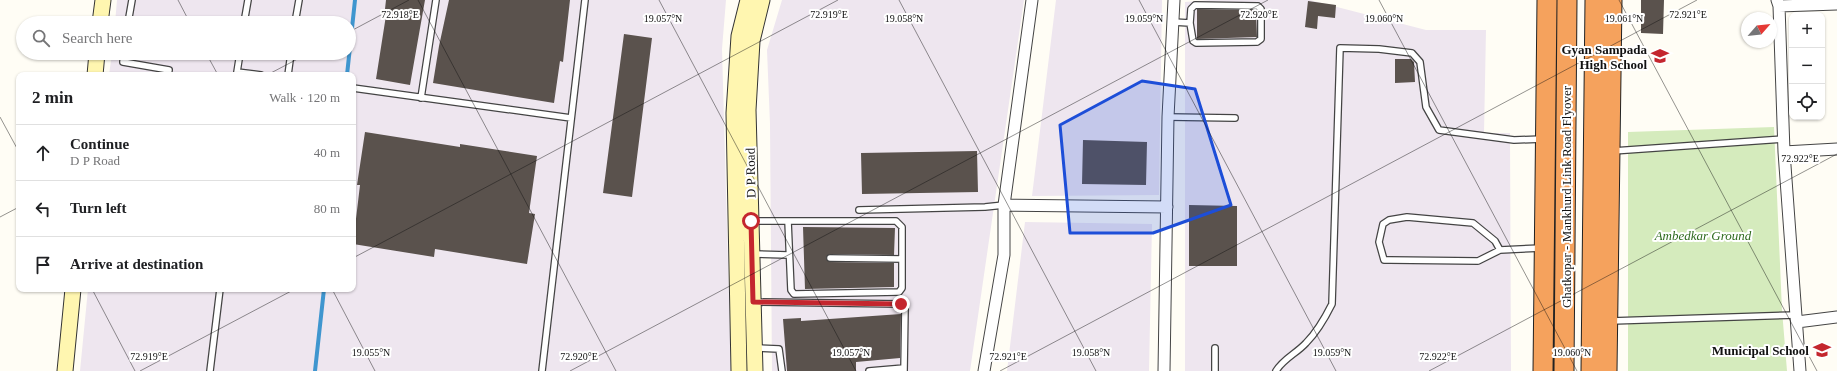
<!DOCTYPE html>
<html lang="en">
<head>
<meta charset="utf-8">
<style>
  :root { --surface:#fff; --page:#f2f2f2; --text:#202124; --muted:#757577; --line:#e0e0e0 }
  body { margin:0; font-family:"Times New Roman",serif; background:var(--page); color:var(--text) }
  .controls { position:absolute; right:12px; top:12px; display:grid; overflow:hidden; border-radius:8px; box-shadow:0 1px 3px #0004 }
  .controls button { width:36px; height:36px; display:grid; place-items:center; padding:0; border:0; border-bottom:1px solid var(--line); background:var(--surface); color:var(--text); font:20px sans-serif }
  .compass { position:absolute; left:1741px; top:12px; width:36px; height:36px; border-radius:50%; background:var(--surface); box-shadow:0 1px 3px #0004; rotate:62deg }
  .stop { position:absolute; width:12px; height:12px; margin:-9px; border:3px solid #c4262e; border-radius:50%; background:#fff }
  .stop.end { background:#c4262e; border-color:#fff; box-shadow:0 1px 4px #0008 }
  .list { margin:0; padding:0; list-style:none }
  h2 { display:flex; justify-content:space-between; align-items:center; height:52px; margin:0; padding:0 16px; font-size:17px }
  h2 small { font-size:13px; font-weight:400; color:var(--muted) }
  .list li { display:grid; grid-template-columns:26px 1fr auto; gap:12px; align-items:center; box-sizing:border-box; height:56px; padding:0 16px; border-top:1px solid var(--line) }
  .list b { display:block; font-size:15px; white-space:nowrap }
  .list p { margin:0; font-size:13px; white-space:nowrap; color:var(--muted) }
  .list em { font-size:13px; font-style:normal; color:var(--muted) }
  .icon { flex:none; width:22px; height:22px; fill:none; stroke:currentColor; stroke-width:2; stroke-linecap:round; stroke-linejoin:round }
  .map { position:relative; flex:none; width:1837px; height:371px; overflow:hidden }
  .search { position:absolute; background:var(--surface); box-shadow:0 1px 3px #0004; left:16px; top:16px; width:340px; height:44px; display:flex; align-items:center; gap:10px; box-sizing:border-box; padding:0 14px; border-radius:22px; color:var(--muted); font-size:15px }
  .panel { position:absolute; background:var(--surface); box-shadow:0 1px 3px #0004; left:16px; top:72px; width:340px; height:220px; border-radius:8px }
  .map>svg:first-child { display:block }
  .industrial { fill:#eee6ef }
  .green { fill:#d5ebbd }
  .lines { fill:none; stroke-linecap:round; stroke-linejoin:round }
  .stream { stroke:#3f96cf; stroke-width:4 }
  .building { fill:#5a524d }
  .lane-casing { stroke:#444; stroke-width:8 }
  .street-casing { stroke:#444; stroke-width:13 }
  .secondary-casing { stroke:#333; stroke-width:17 }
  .highway-casing { stroke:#222; stroke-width:21 }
  .lane { stroke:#fff; stroke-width:5.5 }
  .street { stroke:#fff; stroke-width:11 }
  .secondary { stroke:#fff6b0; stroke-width:15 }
  .highway { stroke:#f5a25d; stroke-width:19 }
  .route { stroke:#c4262e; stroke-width:5 }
  .marked { fill:#1d4ed8; fill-opacity:0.2; stroke:#1d4ed8; stroke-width:3; stroke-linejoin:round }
  .ticks { fill:none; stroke:#111; stroke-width:1; stroke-opacity:0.45 }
  .labels { text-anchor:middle; stroke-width:4; stroke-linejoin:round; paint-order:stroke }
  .poi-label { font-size:13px; font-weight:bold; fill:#111; stroke:#fff; text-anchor:end }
  .street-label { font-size:13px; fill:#111; stroke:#fff }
  .park-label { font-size:13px; font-style:italic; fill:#2f6b1f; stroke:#fff }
  .ticks-label { font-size:10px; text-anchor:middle; fill:#111; stroke:#fff; stroke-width:4; stroke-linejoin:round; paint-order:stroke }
</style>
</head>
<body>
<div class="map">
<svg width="1837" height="371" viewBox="0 0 1837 371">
  <rect width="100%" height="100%" fill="#fffdf5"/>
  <path class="industrial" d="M117 0H726L722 49 731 371H80L88 289H353V75H109L112 53H349V23H115Z
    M782 0H1024L970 371H772L770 124 767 50Z
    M1056 0H1162L1159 195 1032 196Z
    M1210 0H1310L1426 30H1486L1484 133H1510L1511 371H1185V2Z
    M1025 222 1152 224 1149 371H1007Z"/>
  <path class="green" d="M1774 127 1782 310 1787 371H1628V132Z"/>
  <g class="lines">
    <path class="stream" d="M347 75 355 0
      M315 371 324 289"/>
  </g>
  <path class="building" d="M386 0H425L410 85 376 79 387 9H385Z
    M449 0H570L563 62 560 61 554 103 433 83 439 46Z
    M1641 0H1664L1663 34 1641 33Z
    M1308 1 1336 5 1335 18 1318 16 1317 29 1305 27Z
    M1197 9 1256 10 1257 37 1197 39Z
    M624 34 652 38 632 197 603 193Z
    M1395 59H1411L1414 62 1415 82 1395 83Z
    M365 132 460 147V144L537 156 529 213 535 214 527 264 435 249 434 257 353 244 360 185H357Z
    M1083 140 1147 142 1146 185 1082 184Z
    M977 151 978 192 862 194 861 153Z
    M1189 205 1237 206V266H1189Z
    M803 227 895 228 894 255 830 254 826 258 830 262 894 263V287L805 289Z
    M901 314 900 358 856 362V371H787L783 319 801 318V321Z"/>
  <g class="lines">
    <g class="lane-casing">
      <path id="lane" d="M1173 22 1190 23 1191 9 1195 5 1258 6 1261 9V39L1257 42 1196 43 1193 41 1190 23
        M128 23 132 0
        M244 23 248 0
        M295 23 299 0
        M124 53 123 62 169 70 168 75
        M240 53 237 72 261 75
        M288 75 291 53
        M353 88 571 118
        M421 98 436 0
        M1168 117 1235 118
        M1613 151 1784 139
        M859 210 985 207 1004 205
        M751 221H896L902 227V288L899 292 794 294 791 290 788 221
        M1500 250 1495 241 1473 223 1407 217 1389 220 1383 224 1379 242 1384 260H1390L1478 261 1500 250 1542 248
        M753 254 788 255
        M830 258 902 259
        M754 302 901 304 905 308 904 371
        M1611 321 1797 315
        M756 348 779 349 782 371
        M210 371 220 289
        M542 371 585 0
        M869 371 904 368
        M1215 371V348
        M1276 371C1283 359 1297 353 1306 343 1317 332 1325 318 1332 304L1340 48 1379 49 1412 53 1420 62 1426 107 1439 130 1514 140 1543 139"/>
    </g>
    <g class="street-casing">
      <path id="street" d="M1777 0 1779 6 1784 152 1800 371
        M1779 6 1837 4
        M1784 152 1837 149
        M1004 205 1167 207
        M1797 322 1837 317
        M984 371 1004 255V205L1032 0
        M1164 371 1168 117 1174 0"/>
    </g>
    <g class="secondary-casing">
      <path id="secondary" d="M100 23 103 0
        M95 75 97 53
        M65 371 73 289
        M739 371 734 113 739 36 748 0
        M755 371 748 110 752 41 762 0"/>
    </g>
    <g class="highway-casing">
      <path id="highway" d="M1543 371 1547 0
        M1564 371 1567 0
        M1591 371 1595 0
        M1607 371 1612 0"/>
    </g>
    <use href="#lane" class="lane"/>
    <use href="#street" class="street"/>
    <use href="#secondary" class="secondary"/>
    <use href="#highway" class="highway"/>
  </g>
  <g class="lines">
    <path class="route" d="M751 221 753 302 901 304"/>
  </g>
  <path class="marked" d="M1142 81 1195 89 1231 205 1153 233H1070L1060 125Z"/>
  <path class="ticks" d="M178 0 190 23M418 0 616 371M659 0 856 371M899 0 1096 371M1139 0 1336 371M1379 0 1577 371M1619 0 1817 371M349 32 409 0M206 53 218 75M267 75 309 53M0 117 19 152M0 217 19 207M353 258 838 0M92 289 135 371M332 289 375 371M140 371 295 289M570 371 1268 0M1000 371 1697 0M1429 371 1837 154"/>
  <defs>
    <g id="school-bare" transform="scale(1.38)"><path d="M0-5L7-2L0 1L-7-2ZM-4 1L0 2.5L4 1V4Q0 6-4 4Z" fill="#c4262e" stroke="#fff" stroke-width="2.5" paint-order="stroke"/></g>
  </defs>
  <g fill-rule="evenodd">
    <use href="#school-bare" x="1660" y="56"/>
    <use href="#school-bare" x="1822" y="350"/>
  </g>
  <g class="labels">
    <g class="poi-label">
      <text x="1647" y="54">Gyan Sampada<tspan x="1647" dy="15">High School</tspan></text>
      <text x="1809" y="355">Municipal School</text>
    </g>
    <g class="street-label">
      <text transform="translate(750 173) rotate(-91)" y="5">D P Road</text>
      <text transform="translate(1566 197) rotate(-90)" y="5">Ghatkopar - Mankhurd Link Road Flyover</text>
    </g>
    <g class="park-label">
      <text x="1703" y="240">Ambedkar Ground</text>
    </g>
  </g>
  <g class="ticks-label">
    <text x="400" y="18">72.918°E</text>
    <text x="829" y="18">72.919°E</text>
    <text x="1259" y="18">72.920°E</text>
    <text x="1688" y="18">72.921°E</text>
    <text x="663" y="22">19.057°N</text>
    <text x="904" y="22">19.058°N</text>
    <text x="1144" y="22">19.059°N</text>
    <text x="1384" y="22">19.060°N</text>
    <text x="1624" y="22">19.061°N</text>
    <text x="1800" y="162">72.922°E</text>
    <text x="371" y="356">19.055°N</text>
    <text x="851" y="356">19.057°N</text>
    <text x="1091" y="356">19.058°N</text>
    <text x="1332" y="356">19.059°N</text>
    <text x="1572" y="356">19.060°N</text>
    <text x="149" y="360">72.919°E</text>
    <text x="579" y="360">72.920°E</text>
    <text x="1008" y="360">72.921°E</text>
    <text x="1438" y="360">72.922°E</text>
  </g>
</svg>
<div class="controls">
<button>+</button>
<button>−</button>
<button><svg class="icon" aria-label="locate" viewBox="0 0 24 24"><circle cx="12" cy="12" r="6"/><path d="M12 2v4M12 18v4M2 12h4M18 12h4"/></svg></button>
</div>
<svg class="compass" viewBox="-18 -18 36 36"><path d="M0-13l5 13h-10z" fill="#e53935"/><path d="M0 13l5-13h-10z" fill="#757577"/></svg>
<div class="stop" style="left:751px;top:221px"></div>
<div class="stop end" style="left:901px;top:304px"></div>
<div class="search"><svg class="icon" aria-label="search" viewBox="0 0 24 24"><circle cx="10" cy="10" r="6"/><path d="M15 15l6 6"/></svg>Search here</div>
<section class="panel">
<h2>2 min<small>Walk · 120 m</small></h2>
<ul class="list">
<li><svg class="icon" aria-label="ahead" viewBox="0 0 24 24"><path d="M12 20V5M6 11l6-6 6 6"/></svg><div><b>Continue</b><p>D P Road</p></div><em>40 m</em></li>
<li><svg class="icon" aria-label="left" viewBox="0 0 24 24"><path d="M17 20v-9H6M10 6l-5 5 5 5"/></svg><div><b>Turn left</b></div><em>80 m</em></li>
<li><svg class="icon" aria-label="arrive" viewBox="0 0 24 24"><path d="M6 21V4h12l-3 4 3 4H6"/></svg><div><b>Arrive at destination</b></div></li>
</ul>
</section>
</div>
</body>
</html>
